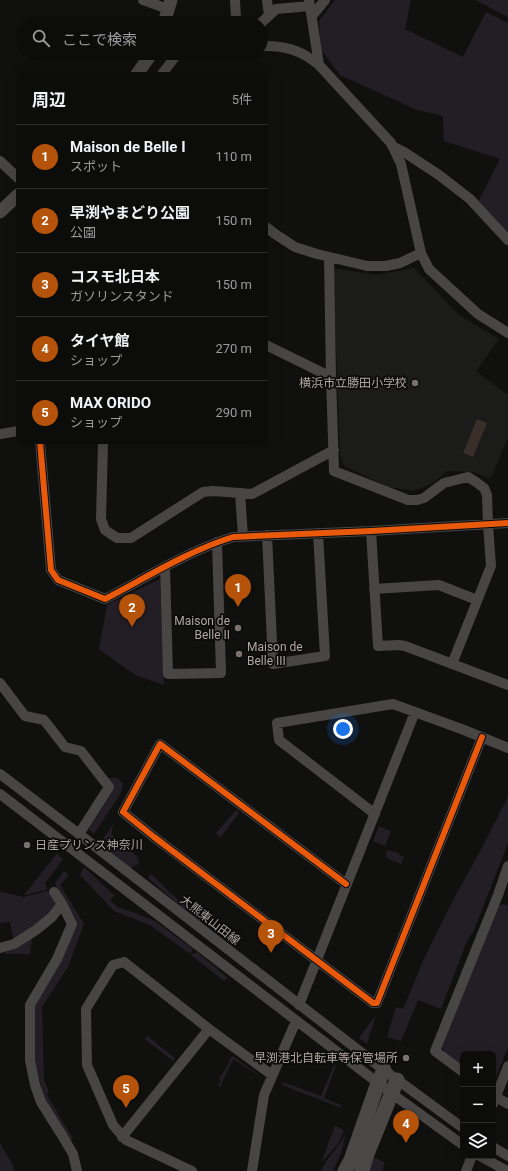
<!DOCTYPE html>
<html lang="ja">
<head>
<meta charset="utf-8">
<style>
  :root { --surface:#0c0c0b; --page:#151514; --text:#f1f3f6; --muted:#9a9b9d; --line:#2c2c2c; --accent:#b45309 }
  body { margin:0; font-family:Roboto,"Noto Sans JP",sans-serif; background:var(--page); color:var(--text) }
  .controls { position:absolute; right:12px; bottom:12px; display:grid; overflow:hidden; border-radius:6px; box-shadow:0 4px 16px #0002 }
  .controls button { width:36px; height:36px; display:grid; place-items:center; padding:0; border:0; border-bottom:1px solid var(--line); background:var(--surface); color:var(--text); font:20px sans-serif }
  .you { position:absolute; left:343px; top:729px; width:14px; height:14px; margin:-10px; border:3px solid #fff; border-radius:50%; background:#1a73e8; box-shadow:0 0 0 6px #1a73e833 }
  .badge { display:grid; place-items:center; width:26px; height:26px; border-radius:50%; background:var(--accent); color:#fff; font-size:13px; font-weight:700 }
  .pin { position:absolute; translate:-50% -33px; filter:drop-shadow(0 1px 2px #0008) }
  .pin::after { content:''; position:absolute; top:21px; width:14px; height:12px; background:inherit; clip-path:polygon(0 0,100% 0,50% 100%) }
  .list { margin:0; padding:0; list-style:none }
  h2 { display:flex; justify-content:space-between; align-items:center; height:52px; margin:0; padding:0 16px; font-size:17px }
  h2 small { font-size:13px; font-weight:400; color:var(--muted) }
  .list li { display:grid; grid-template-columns:26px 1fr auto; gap:12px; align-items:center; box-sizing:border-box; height:64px; padding:0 16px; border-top:1px solid var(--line) }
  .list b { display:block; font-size:15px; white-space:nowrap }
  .list p { margin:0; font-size:13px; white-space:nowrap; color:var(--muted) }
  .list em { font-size:13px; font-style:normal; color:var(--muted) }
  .icon { flex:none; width:22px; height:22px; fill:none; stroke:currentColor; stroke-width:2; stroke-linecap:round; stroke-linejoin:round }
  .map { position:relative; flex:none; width:508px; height:1171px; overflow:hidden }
  .search { position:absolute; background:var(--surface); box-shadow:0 4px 16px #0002; left:16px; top:16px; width:252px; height:44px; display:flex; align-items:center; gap:10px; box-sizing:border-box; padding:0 14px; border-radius:22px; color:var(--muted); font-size:15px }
  .panel { position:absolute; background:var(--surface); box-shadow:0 4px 16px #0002; left:16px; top:72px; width:252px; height:372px; border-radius:6px }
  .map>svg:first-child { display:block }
  .built { fill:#1b1b19 }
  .green { fill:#231e25 }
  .water { fill:#3a2e2b }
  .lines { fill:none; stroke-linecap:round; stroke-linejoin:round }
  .minor { stroke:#484644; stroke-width:10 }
  .major { stroke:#4a4846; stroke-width:13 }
  .highway { stroke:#4a4846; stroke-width:15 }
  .cycleway-casing { stroke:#0b0b0a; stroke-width:8 }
  .cycleway { stroke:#e8590c; stroke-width:6 }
  .poi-dot { fill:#79726e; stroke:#0b0b0a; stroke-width:1.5 }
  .labels { text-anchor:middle; stroke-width:3.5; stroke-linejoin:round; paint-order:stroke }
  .poi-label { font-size:12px; fill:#b1a6a1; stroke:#0b0b0a; text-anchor:end }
  .street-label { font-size:12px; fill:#b1a6a1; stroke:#0b0b0a }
</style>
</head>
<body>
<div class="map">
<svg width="508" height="1171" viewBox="0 0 508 1171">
  <rect width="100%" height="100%" fill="#10100f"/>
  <path class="built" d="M333 268 376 275 414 268 459 315 499 339 476 371 508 395V438L490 479 474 472 447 471 434 482 415 491 388 487 344 466 340 455Z"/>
  <path class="green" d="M335 0H411L405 29 463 57 486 12 508 23V233L477 204 500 159 444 141 443 116 417 110 340 75 321 49 319 21Z
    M475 0H508V17Z
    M160 579 164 685 135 675 99 649 107 605Z
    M109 778H118L123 784 121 793 94 834 89 829 113 790 109 784Z
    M508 797V843L474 930 467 941 441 1009 418 1000 401 1041 387 1037 396 1007 403 1009 423 961 453 900 478 855Z
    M236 810 239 813 220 838 216 833Z
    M114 823 111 834 138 857 139 864 130 868 100 843Z
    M379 826 391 831 385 846 373 841Z
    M387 850 399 853V855L404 857 401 864 385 857Z
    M57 853 63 859 45 883 47 890 24 895Z
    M84 867 115 896 110 900 117 907 130 911 155 921 193 949 190 954 150 925 114 911 80 875Z
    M64 871 69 875 60 885 84 924 68 967 42 1007 44 1080 49 1092 47 1095 73 1139 70 1140 45 1101 35 1061V1006L50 981 77 921 58 890 55 883Z
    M151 874 175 897 203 919 201 924 148 878Z
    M48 891 57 905 50 914 28 931 13 938 10 922 0 923V892L24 897Z
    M504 904 508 906V1047L493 1085V1054H463V1067L446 1054 442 1047 498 906Z
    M32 939 30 954H6L4 950 27 940Z
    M197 952 228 978 224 981 191 955Z
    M376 1015 367 1044 359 1038Z
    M147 1036 175 1058 173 1061 145 1039Z
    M232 1056 258 1074V1075L233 1059 220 1087 218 1085 221 1080 219 1078 225 1070Z
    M334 1065 336 1066 324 1098 341 1105V1108L282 1085 283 1082 321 1096Z
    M335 1126 344 1130 338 1144 321 1163Z
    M346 1134 341 1153 333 1171H321C327 1157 339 1147 346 1134Z
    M0 1143 14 1167 13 1171H1L0 1169Z
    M374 1157 385 1163 382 1171H370Z"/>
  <path class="water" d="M477 419 487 423 473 457 463 453Z"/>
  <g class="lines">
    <path class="minor" d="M143 0 168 9
      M235 0 236 18
      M267 0 269 16
      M309 0 319 65
      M312 16 325 0
      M261 23 276 9 310 6
      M261 46C284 45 301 50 319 65L391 143 401 164 421 253 429 269 478 314 508 333
      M194 53 199 54 219 53
      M162 74 178 53
      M392 146 404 152 439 175 470 199 508 240
      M0 161 18 178
      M266 227 275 234 295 247 317 254 367 266H386L400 263 421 253
      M329 257 331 377 334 471 408 500H417L424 498 444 483 468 477 476 482 484 488 487 495 488 524 491 566 452 664
      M266 345 331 377
      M0 434 18 431
      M40 442 51 570 58 580 105 599C147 577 188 551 233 537L371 531 508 523
      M103 442 101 519 105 530 117 538H131L203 492 213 491 252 494 334 450
      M240 493 243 536
      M371 531 378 646 399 645 405 646 508 685
      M267 535 273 664 325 656 318 533
      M165 567 168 674 221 673 217 542
      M374 589 439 585 477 600
      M0 683 25 716 44 720 65 747 81 751 109 787 79 834
      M0 774 79 834 384 1070 463 1128
      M0 794 378 1083 391 1093 463 1145
      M375 814 279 740 277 723 393 704 464 730 508 748
      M346 884 160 744 123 812 154 837 373 1003H377L482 737
      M54 892 62 904 72 924 57 959 30 1005V1060L35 1085 41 1102 63 1137 73 1154 77 1171
      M0 948 14 944 36 930 52 917 62 904
      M299 1005 415 712
      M463 1072 435 1051 498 895 508 866
      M493 1095 508 1104
      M493 1104 508 1066
      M122 1137 209 1029
      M493 1147 508 1156
      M480 1156 507 1171
      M192 1171 126 1140 113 1125 87 1065 86 1009 113 965 124 962 209 1029 272 1075
      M252 1171 264 1095 296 1021
      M466 1171 472 1156"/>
    <path class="major" d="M164 23 171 0
      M137 74 152 53
      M0 212 18 195"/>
    <path class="highway" d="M345 1171 351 1160 378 1083 384 1070
      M362 1171 367 1154 397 1080"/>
    <g class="cycleway-casing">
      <path id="cycleway" d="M40 442 51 570 58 580 105 599C147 577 188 551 233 537L371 531 508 523
        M346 884 160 744 123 812 154 837 373 1003H377L482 737"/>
    </g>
    <use href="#cycleway" class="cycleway"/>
  </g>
  <g class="poi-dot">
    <circle cx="415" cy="383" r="4"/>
    <circle cx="238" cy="628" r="4"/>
    <circle cx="239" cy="654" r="4"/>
    <circle cx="27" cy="845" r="4"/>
    <circle cx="406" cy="1058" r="4"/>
  </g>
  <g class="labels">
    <g class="poi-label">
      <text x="407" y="387">横浜市立勝田小学校</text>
      <text x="230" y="625">Maison de<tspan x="230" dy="14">Belle II</tspan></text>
      <text x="247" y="651" text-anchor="start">Maison de<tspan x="247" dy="14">Belle III</tspan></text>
      <text x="35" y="849" text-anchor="start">日産プリンス神奈川</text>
      <text x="398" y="1062">早渕港北自転車等保管場所</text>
    </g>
    <g class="street-label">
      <text transform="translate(210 920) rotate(38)" y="4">大熊東山田線</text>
    </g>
  </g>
</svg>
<div class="controls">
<button>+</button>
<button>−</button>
<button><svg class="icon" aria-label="layers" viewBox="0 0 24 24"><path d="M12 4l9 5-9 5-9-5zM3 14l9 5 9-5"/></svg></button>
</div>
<div class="you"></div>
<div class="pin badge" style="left:238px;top:607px">1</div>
<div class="pin badge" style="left:132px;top:627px">2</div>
<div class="pin badge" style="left:271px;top:953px">3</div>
<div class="pin badge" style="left:406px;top:1143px">4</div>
<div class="pin badge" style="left:126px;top:1108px">5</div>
<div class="search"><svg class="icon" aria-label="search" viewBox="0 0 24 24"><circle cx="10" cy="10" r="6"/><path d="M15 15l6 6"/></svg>ここで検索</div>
<section class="panel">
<h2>周辺<small>5件</small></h2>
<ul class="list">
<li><span class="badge">1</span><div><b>Maison de Belle I</b><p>スポット</p></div><em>110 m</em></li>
<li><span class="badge">2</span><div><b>早渕やまどり公園</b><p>公園</p></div><em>150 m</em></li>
<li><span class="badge">3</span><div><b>コスモ北日本</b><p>ガソリンスタンド</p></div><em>150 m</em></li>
<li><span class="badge">4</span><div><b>タイヤ館</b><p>ショップ</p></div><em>270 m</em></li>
<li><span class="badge">5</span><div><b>MAX ORIDO</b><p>ショップ</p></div><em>290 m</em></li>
</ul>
</section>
</div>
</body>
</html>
